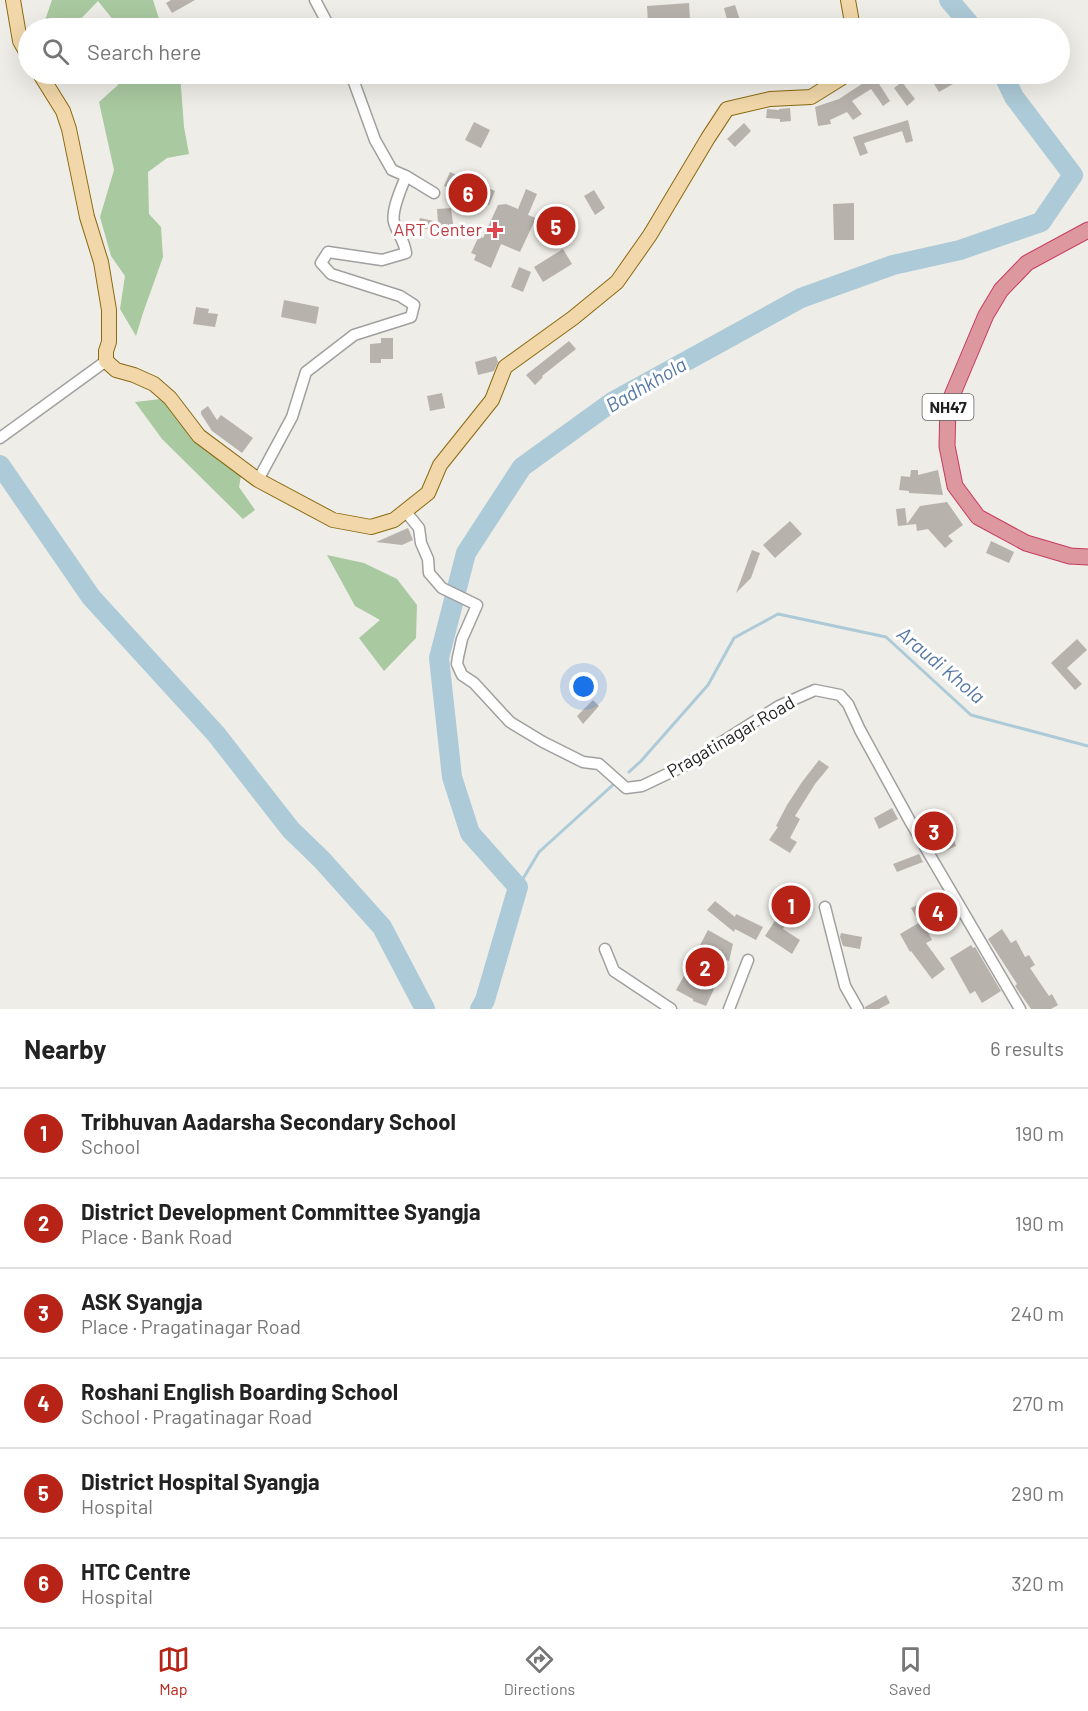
<!DOCTYPE html>
<html lang="en">
<head>
<meta charset="utf-8">
<style>
  :root { --surface:#fff; --page:#f6f6f6; --text:#222; --muted:#767676; --line:#e0e0e0; --accent:#b72317 }
  body { margin:0; font-family:Barlow,sans-serif; background:var(--page); color:var(--text) }
  .you { position:absolute; left:584px; top:687px; width:21px; height:21px; margin:-15px; border:4px solid #fff; border-radius:50%; background:#1a73e8; box-shadow:0 0 0 9px #1a73e833 }
  .badge { display:grid; place-items:center; width:39px; height:39px; border-radius:50%; background:var(--accent); color:#fff; font-size:20px; font-weight:700 }
  .pin { position:absolute; translate:-50% -50%; border:3px solid #fff; box-shadow:0 2px 6px #0006 }
  .list { margin:0; padding:0; list-style:none }
  h2 { display:flex; justify-content:space-between; align-items:center; height:78px; margin:0; padding:0 24px; font-size:26px }
  h2 small { font-size:20px; font-weight:400; color:var(--muted) }
  .list li { display:grid; grid-template-columns:39px 1fr auto; gap:18px; align-items:center; box-sizing:border-box; height:90px; padding:0 24px; border-top:2px solid var(--line) }
  .list b { display:block; font-size:22px; white-space:nowrap }
  .list p { margin:0; font-size:20px; white-space:nowrap; color:var(--muted) }
  .list em { font-size:20px; font-style:normal; color:var(--muted) }
  .icon { flex:none; width:33px; height:33px; fill:none; stroke:currentColor; stroke-width:2; stroke-linecap:round; stroke-linejoin:round }
  .map { position:relative; flex:none; width:1088px; height:1009px; overflow:hidden }
  .search { position:absolute; background:var(--surface); box-shadow:0 6px 24px #0002; left:18px; right:18px; top:18px; height:66px; display:flex; align-items:center; gap:15px; box-sizing:border-box; padding:0 21px; border-radius:33px; color:var(--muted); font-size:22px }
  .sheet { height:618px; background:var(--surface) }
  nav { display:flex; justify-content:space-around; align-items:center; box-sizing:border-box; height:84px; border-top:2px solid var(--line); background:var(--surface); font-size:16px; color:var(--muted) }
  nav a { display:grid; justify-items:center; gap:3px }
  nav .on { color:var(--accent) }
  .map>svg:first-child { display:block }
  .forest { fill:#a9c9a0 }
  .lines { fill:none; stroke-linecap:round; stroke-linejoin:round }
  .stream { stroke:#accad7; stroke-width:3 }
  .river { stroke:#accad7; stroke-width:20 }
  .building { fill:#b8b2ad }
  .minor-casing { stroke:#a0a0a0; stroke-width:13 }
  .major-casing { stroke:#896a11; stroke-width:16 }
  .highway-casing { stroke:#c73a60; stroke-width:17 }
  .minor { stroke:#fff; stroke-width:10 }
  .major { stroke:#f1d7a9; stroke-width:14 }
  .highway { stroke:#dd989f; stroke-width:15 }
  .health-dot { fill:#e0444e; stroke:#fff; stroke-width:2 }
  .labels { text-anchor:middle; stroke-width:6; stroke-linejoin:round; paint-order:stroke }
  .shield { fill:#fff; stroke:#626262; stroke-width:1.5 }
  .shield-label { font-size:16px; font-weight:bold; fill:#1f1f1f }
  .health-label { font-size:18px; fill:#be3a42; stroke:#fff; text-anchor:end }
  .street-label { font-size:18px; fill:#1f1f1f; stroke:#fff }
  .water-label { font-size:20px; font-style:italic; fill:#5678a4; stroke:#fff }
</style>
</head>
<body>
<div class="map">
<svg width="1088" height="1009" viewBox="0 0 1088 1009">
  <rect width="100%" height="100%" fill="#efede7"/>
  <path class="forest" d="M52 0H153L162 28H119L118 26 98 1 72 28H46L44 23Z
    M118 74H180L184 127 189 154 167 158 148 172 149 214 161 227 163 257 143 313 136 336 120 309 125 276 111 256 100 217 114 170 99 102 118 85Z
    M161 399 175 400 209 442 242 470 239 487 255 510 243 519 162 439 135 402Z
    M327 555 364 563 397 579 417 605 416 638 384 671 359 638 380 620 355 606Z"/>
  <g class="lines">
    <path class="stream" d="M629 772 641 761 708 685 734 638 778 614 886 637 971 715 1088 746
      M518 887 539 852 615 783"/>
    <path class="river" d="M949 0 973 28
      M0 465 91 597 216 734 291 830 322 860 382 927 425 1009
      M480 1009 485 1000 518 887 470 833 452 777 439 658 466 553 522 467 612 402 801 298 893 265 960 250 1041 222 1073 175 1014 97 1003 74"/>
  </g>
  <path class="building" d="M171 0H195L172 13 166 3Z
    M689 3 690 20 648 24 647 6Z
    M735 5 740 20 728 23 724 8Z
    M941 74H947L953 84 939 92 931 79Z
    M874 76 890 101 883 106 871 89 852 101 862 114 853 120 847 112 830 120 831 124 818 126 815 107 839 99Z
    M902 82 915 99 907 106 894 88Z
    M790 108 791 121 780 122V119L766 118 767 109 779 110V109Z
    M908 120 913 141 906 143 902 131 864 143 868 153 860 156 853 137Z
    M474 122 490 130 481 148 465 140Z
    M744 123 751 131 735 147 727 139Z
    M450 172 495 191 489 205 444 186Z
    M526 189 537 194 528 215 536 218 520 252 501 244 491 268 474 260 476 255 471 253 479 236 483 238 498 205 506 204 518 209Z
    M594 190 605 208 595 215 584 196Z
    M854 203V240H834L833 204Z
    M451 208 454 231 439 232 418 227 420 218 438 222 437 209Z
    M563 249 572 264 543 282 534 267Z
    M519 267 531 272 523 292 511 287Z
    M284 300 319 307 316 324 281 317Z
    M196 307 209 309 208 313 218 314 215 327 193 324Z
    M381 338H393V359H381V363H370V344L381 343Z
    M569 341 576 349 542 376 543 377 535 385 526 375Z
    M496 356 498 362 494 371 478 375 475 362Z
    M442 393 445 408 430 411 427 396Z
    M208 406 217 420 221 415 253 438 242 453 212 431 201 414V411Z
    M911 470H918V475L938 470 943 495 909 493V491L899 490 901 476 910 477Z
    M947 502 963 525 948 536 953 541 945 548 928 529 917 531 916 524 898 526 896 509 905 508 907 524 920 506Z
    M790 521 802 534 775 558 763 545Z
    M408 528 413 540 402 545 376 542Z
    M991 541 1014 552 1009 563 986 553Z
    M752 550 760 553 751 578 736 593Z
    M1077 639 1087 650 1067 668 1082 684 1075 690 1051 663Z
    M593 700 599 706 583 724 577 716Z
    M819 760 829 767 815 784 795 816 800 819 790 838 797 842 790 853 769 840 778 827 776 826 787 805 802 782Z
    M892 808 898 819 879 829 874 818Z
    M936 817 949 838 953 837 956 846 938 854 922 826Z
    M919 854 923 862 897 872 893 864Z
    M792 890 802 896 783 929 800 940 792 954 765 936 780 913Z
    M943 893 948 904 917 919 911 908Z
    M715 901 735 917 736 914 763 927 756 940 735 929 734 932 707 910Z
    M922 921 932 940 926 943 945 969 932 979 911 951 910 952 900 934Z
    M1002 929 1011 943 1016 940 1025 957 1029 955 1035 965 1030 968 1049 996 1052 994 1058 1005 1051 1009H1031L1017 989 1015 986 1017 984 988 939Z
    M708 930 733 944 729 961 720 958 705 983 714 989 706 1006 693 1001V999L676 990 685 974 691 976 704 949 699 947Z
    M841 933 862 937 860 949 843 946 840 937Z
    M971 945 973 948 975 947 1001 991 982 1003 975 991 970 994 950 958Z
    M886 995 890 1003 879 1009H865V1007Z"/>
  <g class="lines">
    <g class="minor-casing">
      <path id="minor" d="M315 0 330 28
        M351 74 375 140 392 170 406 176 434 193
        M0 438 106 361
        M258 480 292 417 306 372 354 335 411 317 414 305 400 296 331 274 321 263 328 252 382 260 406 253C404 239 397 233 394 222 391 210 402 187 406 176
        M406 512 419 528 421 543 428 559 429 573 442 588 477 605 462 639 458 657 457 664 462 675 474 683 510 722 543 742 583 762 599 764 626 788 642 786 684 766 779 706 815 690 840 695 848 704 860 730 911 823 1020 1009
        M825 907 845 986 858 1009
        M605 949 614 971 671 1009
        M729 1009 748 960"/>
    </g>
    <g class="major-casing">
      <path id="major" d="M13 0 20 41 28 55
        M848 0 853 28
        M40 74 63 111 69 129 87 217 101 262 109 310V342L106 351V361L116 370 134 375 154 384 170 398 199 436 258 480 333 520 371 527 394 520 428 493 440 465 492 400 505 367 573 318 617 282 650 235 708 138 727 109 770 99 811 97 848 74"/>
    </g>
    <g class="highway-casing">
      <path id="highway" d="M1088 230 1027 263 1001 290 986 315 948 405 947 446 955 486 978 517 1026 543 1070 556 1088 557"/>
    </g>
    <use href="#minor" class="minor"/>
    <use href="#major" class="major"/>
    <use href="#highway" class="highway"/>
  </g>
  <path class="health-dot" d="M492 221h6v6h6v6h-6v6h-6v-6h-6v-6h6z"/>
  <g class="labels">
    <rect class="shield" x="922.5" y="394" width="51" height="26" rx="4.5"/>
    <g class="shield-label">
      <text x="948" y="413">NH47</text>
    </g>
    <g class="health-label">
      <text x="482" y="236">ART Center</text>
    </g>
    <g class="street-label">
      <text transform="translate(731 737) rotate(-30)" y="6">Pragatinagar Road</text>
    </g>
    <g class="water-label">
      <text transform="translate(646 385) rotate(-30)" y="7">Badhkhola</text>
      <text transform="translate(941 665) rotate(40)" y="7">Araudi Khola</text>
    </g>
  </g>
</svg>
<div class="you"></div>
<div class="pin badge" style="left:791px;top:905px">1</div>
<div class="pin badge" style="left:705px;top:967px">2</div>
<div class="pin badge" style="left:934px;top:831px">3</div>
<div class="pin badge" style="left:938px;top:912px">4</div>
<div class="pin badge" style="left:556px;top:226px">5</div>
<div class="pin badge" style="left:468px;top:193px">6</div>
<div class="search"><svg class="icon" aria-label="search" viewBox="0 0 24 24"><circle cx="10" cy="10" r="6"/><path d="M15 15l6 6"/></svg>Search here</div>
</div>
<section class="sheet">
<h2>Nearby<small>6 results</small></h2>
<ul class="list">
<li><span class="badge">1</span><div><b>Tribhuvan Aadarsha Secondary School</b><p>School</p></div><em>190 m</em></li>
<li><span class="badge">2</span><div><b>District Development Committee Syangja</b><p>Place · Bank Road</p></div><em>190 m</em></li>
<li><span class="badge">3</span><div><b>ASK Syangja</b><p>Place · Pragatinagar Road</p></div><em>240 m</em></li>
<li><span class="badge">4</span><div><b>Roshani English Boarding School</b><p>School · Pragatinagar Road</p></div><em>270 m</em></li>
<li><span class="badge">5</span><div><b>District Hospital Syangja</b><p>Hospital</p></div><em>290 m</em></li>
<li><span class="badge">6</span><div><b>HTC Centre</b><p>Hospital</p></div><em>320 m</em></li>
</ul>
</section>
<nav>
<a class="on"><svg class="icon" aria-label="map" viewBox="0 0 24 24"><path d="M3 6l6-2 6 2 6-2v14l-6 2-6-2-6 2zM9 4v14M15 6v14"/></svg>Map</a>
<a><svg class="icon" aria-label="directions" viewBox="0 0 24 24"><path d="M12 3l9 9-9 9-9-9zM9 14v-3h6M13 9l2 2-2 2"/></svg>Directions</a>
<a><svg class="icon" aria-label="saved" viewBox="0 0 24 24"><path d="M7 4h10v16l-5-4-5 4z"/></svg>Saved</a>
</nav>
</body>
</html>
